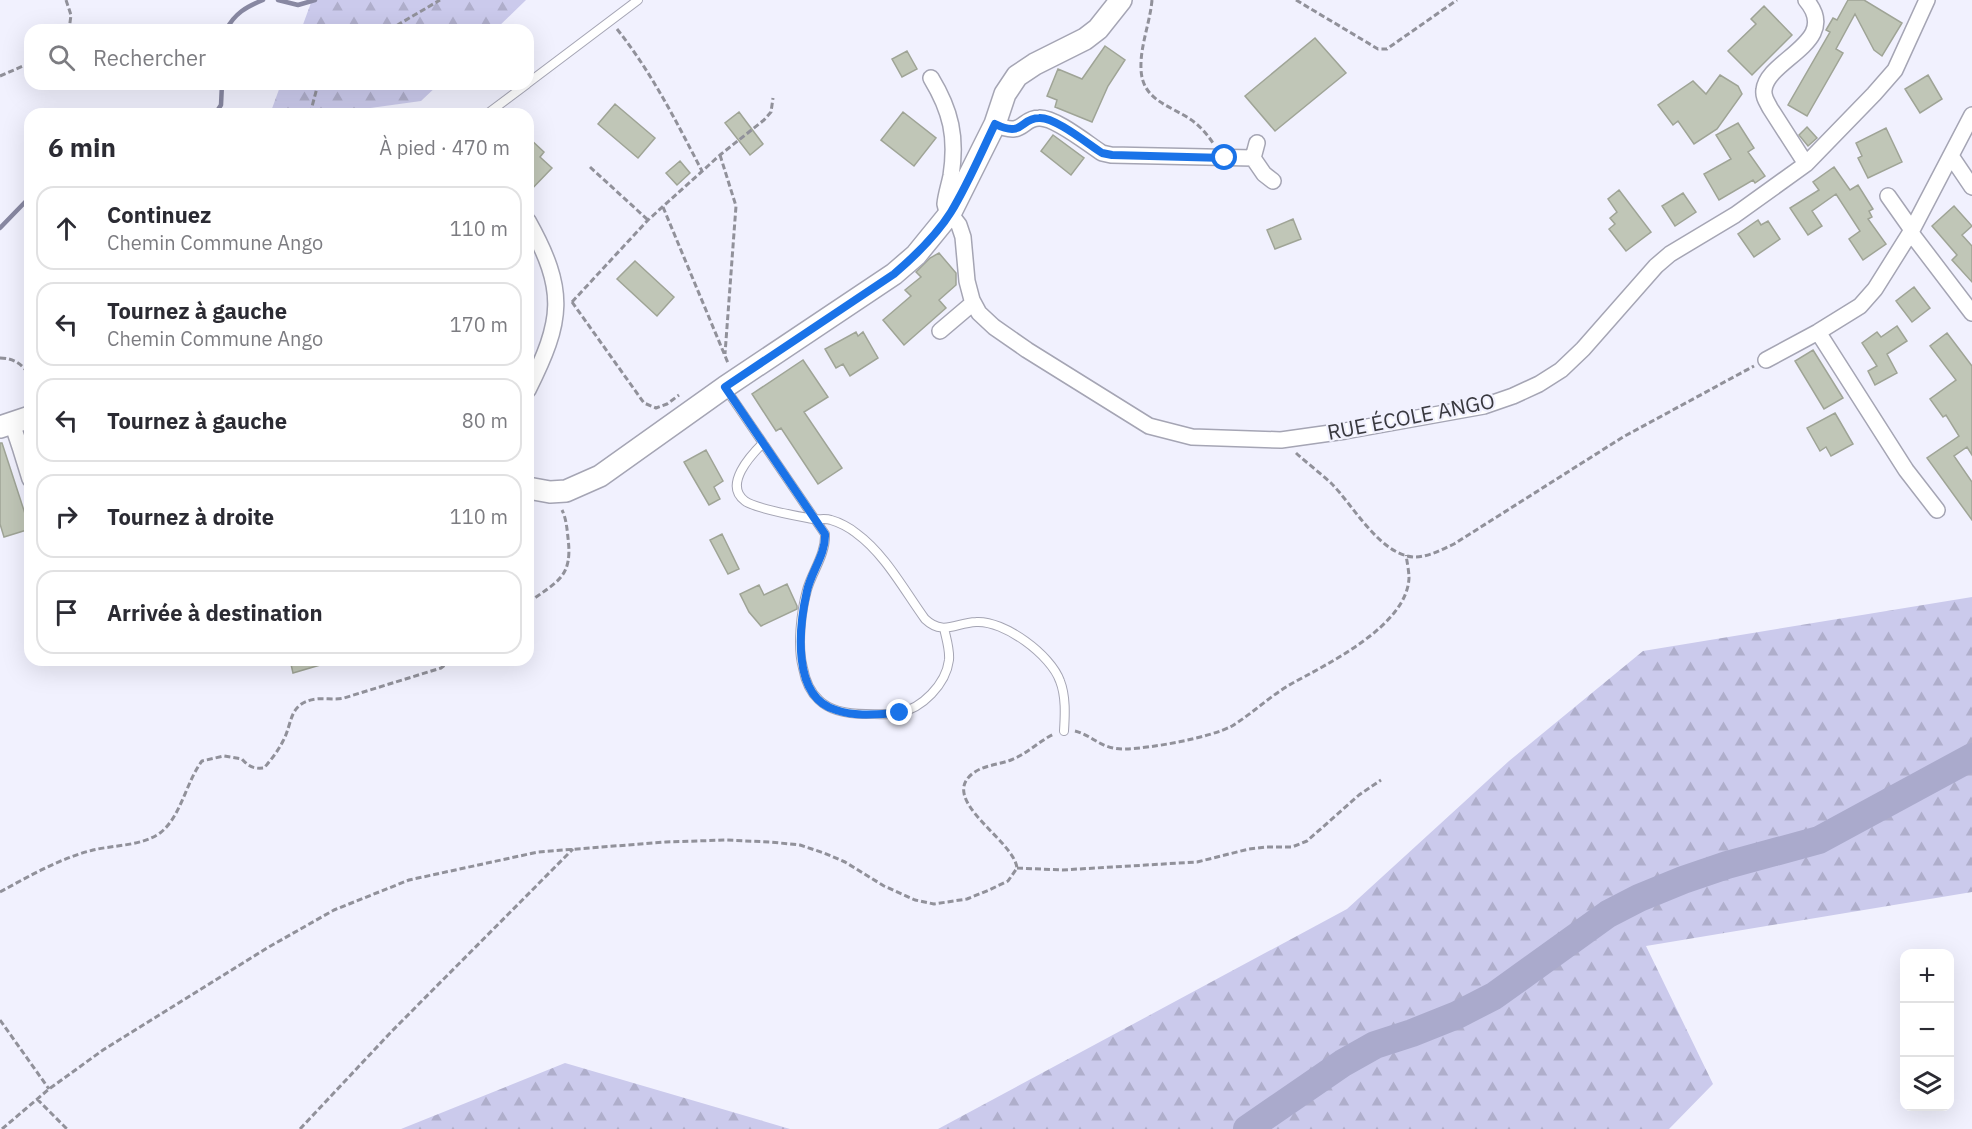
<!DOCTYPE html>
<html lang="fr">
<head>
<meta charset="utf-8">
<style>
  :root { --surface:#fff; --page:#f7f7f7; --text:#2b2b33; --muted:#7c7c81; --line:#e1e1e2 }
  body { margin:0; font-family:"IBM Plex Sans",sans-serif; background:var(--page); color:var(--text) }
  .controls { position:absolute; right:18px; bottom:18px; display:grid; overflow:hidden; border-radius:12px; box-shadow:0 6px 24px #0002 }
  .controls button { width:54px; height:54px; display:grid; place-items:center; padding:0; border:0; border-bottom:2px solid var(--line); background:var(--surface); color:var(--text); font:30px sans-serif }
  .stop { position:absolute; width:18px; height:18px; margin:-14px; border:4px solid #1a73e8; border-radius:50%; background:#fff }
  .stop.end { background:#1a73e8; border-color:#fff; box-shadow:0 2px 6px #0008 }
  .list { margin:0; padding:0; list-style:none }
  h2 { display:flex; justify-content:space-between; align-items:center; height:78px; margin:0; padding:0 24px; font-size:26px }
  h2 small { font-size:20px; font-weight:400; color:var(--muted) }
  .list li { display:grid; grid-template-columns:39px 1fr auto; gap:18px; align-items:center; box-sizing:border-box; height:84px; margin:0 12px 12px; padding:0 12px; border:2px solid var(--line); border-radius:18px }
  .list b { display:block; font-size:22px; white-space:nowrap }
  .list p { margin:0; font-size:20px; white-space:nowrap; color:var(--muted) }
  .list em { font-size:20px; font-style:normal; color:var(--muted) }
  .icon { flex:none; width:33px; height:33px; fill:none; stroke:currentColor; stroke-width:2; stroke-linecap:round; stroke-linejoin:round }
  .map { position:relative; flex:none; width:1972px; height:1129px; overflow:hidden }
  .search { position:absolute; background:var(--surface); box-shadow:0 6px 24px #0002; left:24px; top:24px; width:510px; height:66px; display:flex; align-items:center; gap:15px; box-sizing:border-box; padding:0 21px; border-radius:18px; color:var(--muted); font-size:22px }
  .panel { position:absolute; background:var(--surface); box-shadow:0 6px 24px #0002; left:24px; top:108px; width:510px; height:558px; border-radius:18px }
  .map>svg:first-child { display:block }
  .forest { fill:url(#forest-firs) }
  .lines { fill:none; stroke-linecap:round; stroke-linejoin:round }
  .stream { stroke:#8888a2; stroke-width:4.5 }
  .river { stroke:#aac; stroke-width:28 }
  .building { fill:#c0c6b7; stroke:#9fa496; stroke-width:1.5 }
  .lane-casing { stroke:#a5a5b4; stroke-width:10 }
  .street-casing { stroke:#a5a5b4; stroke-width:18 }
  .secondary-casing { stroke:#a5a5b4; stroke-width:24 }
  .path { stroke:#91919a; stroke-width:3; stroke-dasharray:6 3; stroke-linecap:butt }
  .lane { stroke:#fff; stroke-width:8 }
  .street { stroke:#fff; stroke-width:15 }
  .secondary { stroke:#fff; stroke-width:21 }
  .route { stroke:#1a73e8; stroke-width:8 }
  .labels { text-anchor:middle; stroke-width:4.5; stroke-linejoin:round; paint-order:stroke }
  .street-label { font-size:21px; fill:#39393f; stroke:#f1f1fe }
</style>
</head>
<body>
<div class="map">
<svg width="1972" height="1129" viewBox="0 0 1972 1129">
  <defs>
    <pattern id="forest-firs" width="22" height="20" patternUnits="userSpaceOnUse" patternTransform="scale(1.5)"><rect width="22" height="20" fill="#cbcaec"/><path d="M5 1l3.5 6h-7zM16 11l3.5 6h-7z" fill="#afaecb"/></pattern>
  </defs>
  <rect width="100%" height="100%" fill="#f1f1fe"/>
  <path class="forest" d="M312 0H526L495 30H301Z
    M281 84H439L421 101 327 114H270Z
    M1972 597V892L1646 946 1713 1084 1669 1129H938L1347 909 1509 761 1643 651Z
    M565 1063 790 1129H401Z"/>
  <g class="lines">
    <path class="stream" d="M278 0 298 5 315 0
      M226 30C235 13 246 7 263 0
      M215 114 221 105 222 84
      M0 228 30 197"/>
    <path class="river" d="M1247 1129 1343 1063 1375 1045 1412 1033 1457 1015 1494 996 1608 914 1639 898 1683 880 1727 865 1819 840 1972 757"/>
  </g>
  <path class="building" d="M1848 0H1864L1902 23 1882 56 1874 50 1855 14 1836 49 1843 53 1807 116 1788 105 1830 32 1826 30 1833 18 1837 20Z
    M1764 6 1792 35 1752 75 1728 51 1756 24 1751 19Z
    M1315 38 1346 73 1275 131 1245 96Z
    M1105 46 1125 60 1108 86 1092 122 1055 107 1057 100 1047 96 1058 69 1082 79Z
    M907 51 917 69 902 77 892 59Z
    M1720 75 1738 86 1742 94 1717 129 1694 144 1678 121 1673 125 1658 105 1693 81 1706 94Z
    M1928 75 1942 99 1920 113 1905 89Z
    M615 104 655 138 638 158 598 124Z
    M739 112 763 144 750 155 725 123Z
    M903 112 936 138 914 166 881 140Z
    M1738 123 1754 148 1748 152 1765 176 1755 183 1753 180 1719 200 1704 174 1731 159 1716 135Z
    M1807 127 1817 138 1808 146 1799 135Z
    M1886 128 1902 162 1868 178 1858 158 1862 156 1856 143Z
    M1053 135 1084 158 1071 175 1041 151Z
    M528 137 544 152 540 157 552 168 528 193Z
    M680 161 690 173 677 185 666 173Z
    M1834 167 1850 190 1858 185 1873 209 1869 211 1872 217 1868 219 1886 244 1863 260 1849 239 1860 231 1836 194 1812 211 1822 226 1808 235 1790 208 1819 190 1813 182Z
    M1619 190 1651 232 1626 251 1609 229 1615 224 1610 218 1617 212 1608 199Z
    M1683 193 1696 212 1675 226 1662 206Z
    M1954 206 1972 226 1962 235 1972 246V282L1952 260 1957 255 1932 226Z
    M1293 219 1301 239 1275 249 1267 230Z
    M1758 220 1761 225 1768 221 1780 239 1754 257 1738 234Z
    M939 253 956 273V285L939 300 946 308 904 345 883 320 911 296 905 290 921 277 916 272 930 258Z
    M635 261 674 297 657 316 617 279Z
    M1914 287 1930 308 1912 322 1896 301Z
    M1897 326 1907 341 1887 354 1897 373 1875 385 1868 371 1877 366 1862 343 1877 332 1881 337Z
    M856 332 858 336 863 332 878 358 850 376 843 364 836 368 825 349Z
    M1947 333 1972 366V455L1967 447 1954 456 1972 482V520L1927 458 1959 436 1946 415 1943 417 1930 399 1956 380 1930 346Z
    M1813 350 1843 398 1824 409 1795 361Z
    M803 360 828 397 804 412 842 468 818 484 781 428 776 431 752 394Z
    M1835 413 1853 444 1831 456 1826 447 1820 451 1807 428Z
    M0 443H2L30 529 4 537 0 524Z
    M706 450 723 481 714 487 720 499 709 505 684 462Z
    M722 534 739 569 728 574 710 540Z
    M787 584 797 606V609L761 626 749 612 740 594 759 585 764 595Z
    M290 660H326L327 663 293 673Z"/>
  <g class="lines">
    <g class="lane-casing">
      <path id="lane" d="M528 83 638 0
        M487 114 527 84
        M726 389 825 534C826 554 812 572 807 590 801 612 797 646 803 668 805 679 810 692 819 700 831 712 850 714 866 714 877 714 888 715 898 713 922 709 946 684 949 660 950 649 946 638 944 628
        M763 443C751 455 723 485 745 501 756 509 798 516 813 519 819 520 825 518 831 520 839 522 850 528 856 533 885 554 904 590 925 619 943 636 955 623 976 622 1004 620 1051 655 1060 681 1066 696 1065 715 1064 731"/>
    </g>
    <g class="street-casing">
      <path id="street" d="M1806 0C1842 42 1767 59 1764 90 1763 97 1767 102 1770 108L1806 164
        M931 78C951 111 957 137 951 176 949 186 946 194 945 204L946 208 959 225 963 237 967 281 972 300 979 313 994 327 1027 350 1149 426 1192 437 1281 440 1345 431 1484 406 1513 396 1539 384 1561 370 1583 349 1656 266 1670 254 1735 215 1806 164 1874 94 1895 70 1927 0
        M995 124C1024 138 1021 118 1039 118 1055 117 1088 144 1102 153L1111 155 1253 158 1264 174 1273 181
        M1951 156 1972 187
        M1253 158 1257 143
        M1888 196 1912 230
        M528 221C567 291 563 320 528 390
        M1911 233 1972 313
        M940 331 973 303
        M1818 332 1906 470 1937 510
        M1766 360 1818 332 1860 306 1875 289 1912 230 1972 115
        M12 423 21 450 30 451
        M21 450 30 479"/>
    </g>
    <g class="secondary-casing">
      <path id="secondary" d="M0 427 30 417
        M528 488 550 492 566 491 600 476 725 387 894 274 916 255 951 212 995 124 1005 94 1017 76 1035 64 1085 39 1098 29 1121 0"/>
    </g>
    <path class="path" d="M66 0 71 15 69 30
      M1152 0C1150 23 1140 46 1141 69 1142 100 1169 105 1190 119 1199 125 1207 134 1213 143
      M1296 0 1378 49H1387L1391 46 1457 0
      M617 29C652 73 676 121 702 171
      M389 30 440 0
      M0 76 30 63
      M310 114 318 84
      M720 155 736 206 725 354
      M590 167 648 220
      M663 207 728 363
      M572 302 644 403 656 408 667 404 679 395
      M572 302 648 220 720 155 764 120 771 112 773 98
      M0 358C14 358 24 365 30 377
      M1296 453C1307 463 1320 473 1331 483 1353 505 1380 555 1414 557 1428 557 1441 550 1454 544L1623 437 1754 366
      M528 603C557 581 573 578 568 538 567 528 566 518 562 510
      M1075 731C1094 736 1101 750 1126 749 1152 748 1209 738 1232 726 1253 713 1270 696 1291 684 1327 664 1407 626 1409 578 1409 571 1407 562 1406 555
      M1017 868 1062 870 1197 862 1249 849 1267 847H1292L1307 841 1359 795 1381 780
      M0 892C29 876 61 858 93 850 114 845 142 846 160 833 181 817 186 782 202 761L224 756 242 759C249 767 254 769 264 768 271 760 278 751 283 741 293 723 288 703 316 699 325 698 335 700 344 698L441 668 452 660
      M0 1020 49 1089
      M37 1099 67 1129
      M2 1129 49 1089 103 1050 267 948 334 910 409 880 538 852 666 842 726 840 770 842 800 845 824 853 845 862 884 886 915 900 934 904 967 899 989 890 1008 881 1017 868C1014 840 939 801 972 774 983 765 998 765 1011 760 1027 754 1039 741 1054 734
      M300 1129 392 1031 573 849"/>
    <use href="#lane" class="lane"/>
    <use href="#street" class="street"/>
    <use href="#secondary" class="secondary"/>
  </g>
  <g class="lines">
    <path class="route" d="M900 713C879 714 856 717 836 710 791 697 799 626 807 591 811 572 826 554 825 534L725 387 894 274C915 256 936 236 951 212 968 184 981 153 995 124 1024 138 1020 118 1039 118 1055 117 1088 144 1102 153L1112 155 1225 158"/>
  </g>
  <g class="labels">
    <g class="street-label">
      <text transform="translate(1411 417) rotate(-11)" y="7">RUE ÉCOLE ANGO</text>
    </g>
  </g>
</svg>
<div class="controls">
<button>+</button>
<button>−</button>
<button><svg class="icon" aria-label="layers" viewBox="0 0 24 24"><path d="M12 4l9 5-9 5-9-5zM3 14l9 5 9-5"/></svg></button>
</div>
<div class="stop" style="left:1225px;top:158px"></div>
<div class="stop end" style="left:900px;top:713px"></div>
<div class="search"><svg class="icon" aria-label="search" viewBox="0 0 24 24"><circle cx="10" cy="10" r="6"/><path d="M15 15l6 6"/></svg>Rechercher</div>
<section class="panel">
<h2>6 min<small>À pied · 470 m</small></h2>
<ul class="list">
<li><svg class="icon" aria-label="ahead" viewBox="0 0 24 24"><path d="M12 20V5M6 11l6-6 6 6"/></svg><div><b>Continuez</b><p>Chemin Commune Ango</p></div><em>110 m</em></li>
<li><svg class="icon" aria-label="left" viewBox="0 0 24 24"><path d="M17 20v-9H6M10 6l-5 5 5 5"/></svg><div><b>Tournez à gauche</b><p>Chemin Commune Ango</p></div><em>170 m</em></li>
<li><svg class="icon" aria-label="left" viewBox="0 0 24 24"><path d="M17 20v-9H6M10 6l-5 5 5 5"/></svg><div><b>Tournez à gauche</b></div><em>80 m</em></li>
<li><svg class="icon" aria-label="right" viewBox="0 0 24 24"><path d="M7 20v-9h11M14 6l5 5-5 5"/></svg><div><b>Tournez à droite</b></div><em>110 m</em></li>
<li><svg class="icon" aria-label="arrive" viewBox="0 0 24 24"><path d="M6 21V4h12l-3 4 3 4H6"/></svg><div><b>Arrivée à destination</b></div></li>
</ul>
</section>
</div>
</body>
</html>
